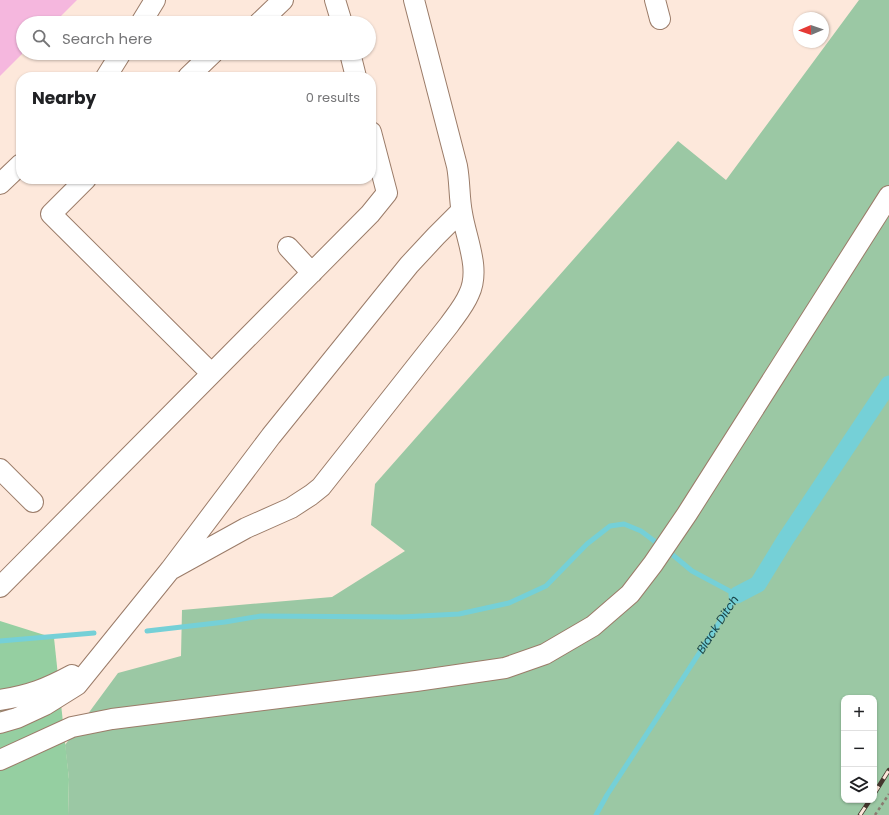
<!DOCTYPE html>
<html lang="en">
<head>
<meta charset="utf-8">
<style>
  :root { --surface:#fff; --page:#f6f6f6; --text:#202124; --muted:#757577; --line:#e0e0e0 }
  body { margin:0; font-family:Poppins,sans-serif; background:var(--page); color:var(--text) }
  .controls { position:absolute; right:12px; bottom:12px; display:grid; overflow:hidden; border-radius:8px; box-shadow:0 1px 3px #0004 }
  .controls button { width:36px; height:36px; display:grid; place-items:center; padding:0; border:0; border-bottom:1px solid var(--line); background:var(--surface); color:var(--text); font:20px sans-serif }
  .compass { position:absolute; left:793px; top:12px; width:36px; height:36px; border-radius:50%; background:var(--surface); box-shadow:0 1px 3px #0004; rotate:268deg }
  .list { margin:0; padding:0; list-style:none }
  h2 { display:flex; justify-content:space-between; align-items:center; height:52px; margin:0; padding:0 16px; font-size:17px }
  h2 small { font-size:13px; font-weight:400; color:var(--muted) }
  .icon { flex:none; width:22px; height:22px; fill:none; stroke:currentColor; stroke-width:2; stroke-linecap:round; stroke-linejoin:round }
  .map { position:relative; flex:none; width:889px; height:815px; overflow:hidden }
  .search { position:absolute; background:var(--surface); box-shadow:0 1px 3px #0004; left:16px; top:16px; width:360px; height:44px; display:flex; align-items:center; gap:10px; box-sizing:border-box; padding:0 14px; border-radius:22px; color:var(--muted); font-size:15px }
  .panel { position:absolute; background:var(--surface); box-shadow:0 1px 3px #0004; left:16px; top:72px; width:360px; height:112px; border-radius:16px }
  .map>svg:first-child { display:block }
  .green { fill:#9bc8a4; fill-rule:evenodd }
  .forest { fill:#95cfa1 }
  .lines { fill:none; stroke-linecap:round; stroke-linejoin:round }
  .stream { stroke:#75d0d7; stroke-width:5 }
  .canal { stroke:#75d0d7; stroke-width:17 }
  .building { fill:#f5b7de }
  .minor-casing { stroke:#9b7c69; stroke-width:22 }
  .path { stroke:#8a7a70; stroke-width:2.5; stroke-dasharray:3 3; stroke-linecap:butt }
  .minor { stroke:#fff; stroke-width:20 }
  .rail-casing { stroke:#45372e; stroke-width:4.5 }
  .rail { stroke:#fde8db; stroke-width:3; stroke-dasharray:9; stroke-linecap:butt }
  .labels { text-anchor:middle; stroke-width:3; stroke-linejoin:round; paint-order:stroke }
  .water-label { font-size:12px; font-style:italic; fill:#1a4548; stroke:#fde8db }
</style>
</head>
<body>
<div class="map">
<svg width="889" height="815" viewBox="0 0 889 815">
  <rect width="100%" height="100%" fill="#fde8db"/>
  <path class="green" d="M859 0H889V815H68L69 779 65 745 118 673 181 656 182 610 332 597 405 551 371 525 375 484 678 141 726 180ZM844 698H874V800H844Z"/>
  <path class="forest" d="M0 621 54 638 69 779 68 815H0Z"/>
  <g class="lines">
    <g class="stream">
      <path d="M147 631 225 622 261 616 402 617 459 614 509 603 546 586 587 544 610 526 624 524 641 531 661 546"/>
      <path d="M0 641 94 633"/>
      <path id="s1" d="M596 815 607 795 737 595 692 571 668 551"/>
    </g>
    <path class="canal" d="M737 595 758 584 785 540 889 384"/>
  </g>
  <path class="building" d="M0 0H77L54 23H23V53L0 76Z"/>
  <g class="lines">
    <g class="minor-casing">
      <path id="minor" d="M335 0 342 23
        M655 0 660 19
        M141 23 155 0
        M259 23 283 0
        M350 53 356 77
        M106 77 121 53
        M188 77 213 53
        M86 179 51 214 211 373
        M0 184 21 164
        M288 247 312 273
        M0 469 33 502
        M170 570 246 528 291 508 311 495 321 487 449 325C456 315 464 306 469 294 481 269 466 239 462 213 459 198 460 182 457 166L414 0
        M0 587 370 214 387 193 371 132
        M0 700C30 695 46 689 72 675
        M0 723 17 718 45 705 77 685 170 570 271 436 409 265 436 236 461 211
        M0 760 72 727 112 719 416 681 505 668 545 654 593 626 630 594 653 564 687 514 889 196"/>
    </g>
    <path class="path" d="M875 815 889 794"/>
    <use href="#minor" class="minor"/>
    <g class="rail-casing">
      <path id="rail" d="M874 794 889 770
        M860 815 870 800"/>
    </g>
    <use href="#rail" class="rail"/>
  </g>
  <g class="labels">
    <g class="water-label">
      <text dy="4" stroke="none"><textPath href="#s1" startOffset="226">Black Ditch</textPath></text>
    </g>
  </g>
</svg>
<div class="controls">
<button>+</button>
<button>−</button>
<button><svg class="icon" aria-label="layers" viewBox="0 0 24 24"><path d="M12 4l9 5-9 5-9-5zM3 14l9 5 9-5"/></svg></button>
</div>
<svg class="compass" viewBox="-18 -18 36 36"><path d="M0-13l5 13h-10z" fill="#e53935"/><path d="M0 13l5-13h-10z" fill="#757577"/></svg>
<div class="search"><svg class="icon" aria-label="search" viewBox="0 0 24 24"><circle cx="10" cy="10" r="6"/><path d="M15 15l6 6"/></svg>Search here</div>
<section class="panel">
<h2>Nearby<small>0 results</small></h2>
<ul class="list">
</ul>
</section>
</div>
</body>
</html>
